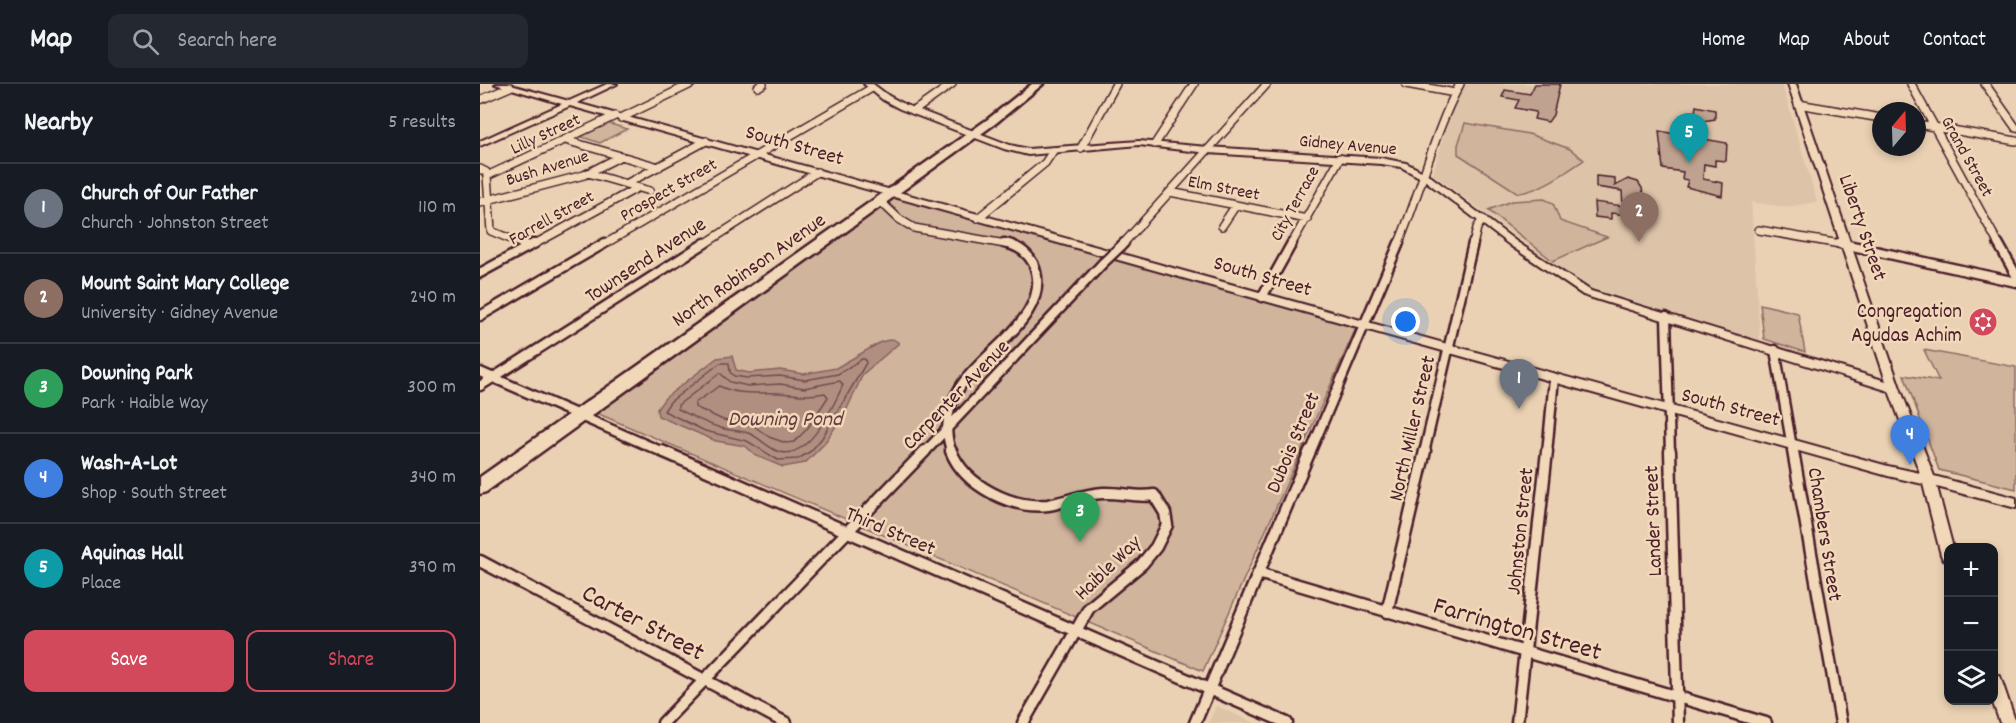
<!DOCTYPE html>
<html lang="en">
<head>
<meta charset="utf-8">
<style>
  :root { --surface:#171b24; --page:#242831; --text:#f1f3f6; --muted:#9ea1a6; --line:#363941; --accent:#d1495b }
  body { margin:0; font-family:Dekko,sans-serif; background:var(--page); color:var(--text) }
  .controls { position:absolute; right:18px; bottom:18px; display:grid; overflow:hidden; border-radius:12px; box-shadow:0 3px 9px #0003 }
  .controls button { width:54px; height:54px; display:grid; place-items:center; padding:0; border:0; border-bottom:2px solid var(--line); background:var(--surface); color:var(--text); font:30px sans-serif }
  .compass { position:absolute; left:1392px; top:18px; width:54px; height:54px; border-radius:50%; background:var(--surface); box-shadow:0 3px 9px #0003; rotate:19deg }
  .you { position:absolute; left:926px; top:238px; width:21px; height:21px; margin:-15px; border:4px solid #fff; border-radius:50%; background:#1a73e8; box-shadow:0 0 0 9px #1a73e833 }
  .badge { display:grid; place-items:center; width:39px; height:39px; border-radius:50%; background:var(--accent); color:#fff; font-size:20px; font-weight:700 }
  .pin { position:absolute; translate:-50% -50px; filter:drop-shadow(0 2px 3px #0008) }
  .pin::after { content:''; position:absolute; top:32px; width:21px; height:18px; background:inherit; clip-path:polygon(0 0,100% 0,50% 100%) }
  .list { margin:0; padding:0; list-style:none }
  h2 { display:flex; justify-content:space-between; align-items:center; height:78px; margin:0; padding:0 24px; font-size:26px }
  h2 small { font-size:20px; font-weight:400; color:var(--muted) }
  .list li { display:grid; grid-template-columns:39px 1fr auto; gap:18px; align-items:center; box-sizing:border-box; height:90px; padding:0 24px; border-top:2px solid var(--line) }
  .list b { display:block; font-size:22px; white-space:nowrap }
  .list p { margin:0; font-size:20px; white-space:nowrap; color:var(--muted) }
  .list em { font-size:20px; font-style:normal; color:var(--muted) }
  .actions { display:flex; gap:12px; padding:18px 24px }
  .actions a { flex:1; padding:14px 0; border:2px solid var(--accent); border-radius:12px; text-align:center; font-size:21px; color:var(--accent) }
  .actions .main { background:var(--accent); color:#fff }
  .icon { flex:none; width:33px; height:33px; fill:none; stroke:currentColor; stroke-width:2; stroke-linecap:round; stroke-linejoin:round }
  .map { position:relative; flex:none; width:1536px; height:639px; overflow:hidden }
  header { display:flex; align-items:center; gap:36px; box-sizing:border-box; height:84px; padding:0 30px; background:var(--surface); border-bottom:2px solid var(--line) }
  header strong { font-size:28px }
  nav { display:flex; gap:33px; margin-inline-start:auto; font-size:21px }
  .search { width:420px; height:54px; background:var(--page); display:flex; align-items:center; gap:15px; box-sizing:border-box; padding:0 21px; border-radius:12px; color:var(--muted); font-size:22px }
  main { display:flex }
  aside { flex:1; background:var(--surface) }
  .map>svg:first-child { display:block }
  .built { fill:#ddc3a8 }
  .green { fill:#d0b49c; stroke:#8d6a64; stroke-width:1.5 }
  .water { fill:#b08f81; stroke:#87625f; stroke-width:1.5 }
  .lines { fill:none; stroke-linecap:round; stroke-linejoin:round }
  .shore { stroke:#734c4d; stroke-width:1.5 }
  .building { fill:#c0a290; stroke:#4a1f2b; stroke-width:1.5 }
  .street-far2-casing { stroke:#4a1f2b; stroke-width:10 }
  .street-far1-casing { stroke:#4a1f2b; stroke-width:13 }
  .street-casing { stroke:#4a1f2b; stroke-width:15 }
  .secondary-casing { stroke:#4a1f2b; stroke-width:4 }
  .highway-casing { stroke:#4a1f2b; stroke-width:5 }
  .street-far2 { stroke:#f1d8b9; stroke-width:7 }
  .street-far1 { stroke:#f1d8b9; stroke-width:8 }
  .street { stroke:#f1d8b9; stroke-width:10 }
  .secondary { fill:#f1d8b9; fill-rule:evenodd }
  .highway { fill:#f1d8b9; fill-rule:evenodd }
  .street-bridge-casing { stroke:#4a1f2b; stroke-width:13; stroke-linecap:butt }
  .street-bridge { stroke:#f1d8b9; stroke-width:8 }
  .labels { text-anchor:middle; stroke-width:5; stroke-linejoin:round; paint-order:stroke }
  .far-street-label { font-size:18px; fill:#4a1f2b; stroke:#f1d8b9 }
  .street-label { font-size:21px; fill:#4a1f2b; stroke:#f1d8b9 }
  .poi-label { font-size:21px; fill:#4a1f2b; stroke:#f1d8b9; text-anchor:end }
  .water-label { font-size:22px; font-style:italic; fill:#643b40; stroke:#f1d8b9 }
  .near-street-label { font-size:26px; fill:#4a1f2b; stroke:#f1d8b9 }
</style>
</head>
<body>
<header>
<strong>Map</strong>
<div class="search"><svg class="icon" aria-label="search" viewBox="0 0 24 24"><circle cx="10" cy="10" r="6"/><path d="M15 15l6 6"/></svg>Search here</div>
<nav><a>Home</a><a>Map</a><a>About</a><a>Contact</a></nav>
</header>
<main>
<aside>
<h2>Nearby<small>5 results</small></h2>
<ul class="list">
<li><span class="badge" style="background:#6b7280">1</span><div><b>Church of Our Father</b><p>Church · Johnston Street</p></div><em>110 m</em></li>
<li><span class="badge" style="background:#8d6e63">2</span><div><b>Mount Saint Mary College</b><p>University · Gidney Avenue</p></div><em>240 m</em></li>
<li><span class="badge" style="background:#2e9e5b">3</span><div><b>Downing Park</b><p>Park · Haible Way</p></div><em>300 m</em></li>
<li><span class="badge" style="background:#3f7fe0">4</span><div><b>Wash-A-Lot</b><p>Shop · South Street</p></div><em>340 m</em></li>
<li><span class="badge" style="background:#0f9aa8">5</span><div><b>Aquinas Hall</b><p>Place</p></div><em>390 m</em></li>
</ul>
<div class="actions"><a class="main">Save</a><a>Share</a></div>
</aside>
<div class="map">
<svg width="1536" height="639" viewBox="0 0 1536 639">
  <rect width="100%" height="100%" fill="#ead1b3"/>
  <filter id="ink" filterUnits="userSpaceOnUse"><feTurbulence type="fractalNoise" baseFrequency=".0167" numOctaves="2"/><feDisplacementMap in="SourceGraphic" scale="12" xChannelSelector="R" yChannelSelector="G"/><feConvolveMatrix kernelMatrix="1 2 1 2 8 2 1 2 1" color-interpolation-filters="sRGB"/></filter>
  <g filter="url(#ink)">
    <path class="built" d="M985 0H1302L1337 118 1305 123 1271 118 1280 256 1111 204 1089 192 953 90 971 25Z
      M736 622 775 639H729Z"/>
    <path class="green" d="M127 39 147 45 120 59 99 52Z
      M985 39 1049 50 1090 65 1104 76C1088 87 1058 108 1038 109L978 70V61Z
      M413 114 876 244 723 587 114 328Z
      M1064 115 1073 119 1080 137 1127 153 1073 177 1008 126 1032 117Z
      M1280 220 1318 229 1325 268 1284 255Z
      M1444 266 1536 283V405L1459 386 1424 291 1459 297Z"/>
    <path class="water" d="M413 255 419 259 383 290 366 327 344 360 325 379 303 383 277 372 265 362 236 357 178 332 177 325 185 314 237 274 252 272 256 286 269 289 300 286 324 290 356 284 401 258Z"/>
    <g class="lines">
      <path class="shore" d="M382 275H385L386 279 342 354 331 367 318 375 298 376 267 357 225 347 184 327 190 318 240 279H249L250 288 254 292 267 294 300 292 325 296 358 290Z
        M240 289 250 298 268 302 300 300 324 304 360 297 363 301C354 321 328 376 300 368 288 365 280 353 268 349 259 346 250 347 241 344 226 340 212 332 198 325V321Z
        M239 302C260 312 277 308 299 309 319 310 323 313 345 309L348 313 327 345 314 358 306 359 289 353 274 342 243 336 215 323V319Z"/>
    </g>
    <path class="building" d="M1055 0H1080L1073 31 1068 38 1054 35 1056 28 1035 24 1039 16 1022 13 1025 6 1050 10Z
      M1216 22 1235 26V35L1223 37 1214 34Z
      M1179 47 1247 59 1246 77 1235 76V82L1224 80 1223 95 1243 99 1242 112 1206 103 1208 96 1202 95 1203 88 1183 85Z
      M1116 92 1135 94V102L1148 95 1158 98 1162 104 1168 140 1148 137 1147 131 1131 129V135L1115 133 1114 118 1143 122 1142 107 1116 103Z"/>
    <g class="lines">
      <g class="street-far2-casing">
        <path id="street-far2" d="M926 0 975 9
          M1431 0 1519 161
          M1505 0 1536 44
          M278 3 283 0
          M0 16 30 3
          M1318 20 1401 34
          M434 27 472 0
          M141 34 211 0
          M1437 40 1536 57
          M85 56 179 83
          M675 60 714 0
          M601 64 636 0
          M0 85 6 88 7 92 11 147 45 161
          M108 89 170 107
          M7 92 135 32
          M146 100 226 57
          M690 108 827 135
          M400 117 419 135 434 144 531 161
          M0 118 104 91 141 72
          M498 134 565 79 573 67
          M742 142 756 121
          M1279 146 1366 161
          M53 161 157 104
          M123 161 392 4
          M223 161 337 88
          M642 161 787 0
          M811 161 860 74
          M918 161C941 108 953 50 980 0
          M993 161 997 144 1003 135"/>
      </g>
      <g class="street-far1-casing">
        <path id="street-far1" d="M41 159 49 162
          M1359 159 1536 198
          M1518 159 1536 191
          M641 162 644 159
          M0 189 55 159
          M782 213 812 159
          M0 232 125 159
          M1186 233 1190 369
          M1295 266 1313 369
          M0 288 185 369
          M0 302 225 159
          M444 369 623 179
          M472 369C463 346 467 324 480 303 501 268 576 230 553 179 547 168 536 161 524 159
          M830 369 919 159
          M944 369 993 159
          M1067 369 1074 294"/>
      </g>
      <g class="street-casing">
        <path id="street" d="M182 367 807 639
          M471 367C485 402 532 425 568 421 586 418 604 410 623 409 640 408 657 414 674 411L685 429 687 441 676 463 662 480 609 524 543 639
          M1190 367 1198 639
          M1313 367 1361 639
          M0 477 306 639
          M778 489 1286 639
          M907 528 945 367
          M183 639 445 367
          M715 639 830 367
          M1037 639 1067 367"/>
      </g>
      <g class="secondary-casing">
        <path id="secondary" d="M15 0H27L89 17 127 0H137L97 19 1408 382 1440 389 1409 307 1103 211 1031 162 943 95 921 83 901 80 728 69 659 61 548 71 524 65 420 25 403 16 384 0H393L409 12 426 21 530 61 548 65 659 57 728 63 901 74 926 79 949 91 1037 158 1111 207 1406 297 1308 0H1316L1420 304 1454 392 1536 414V424L1457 403 1473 464H1468V477L1463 475 1461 471 1443 400 1408 392 90 22 0 62V57L82 20Z
          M1514 590 1520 592 1536 639H1520L1512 616Z"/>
      </g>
      <g class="highway-casing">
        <path id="highway" d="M552 0H563L516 39 6 408 0 410V393L508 35Z"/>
      </g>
      <use href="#street-far2" class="street-far2"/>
      <use href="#street-far1" class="street-far1"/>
      <use href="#street" class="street"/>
      <use href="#secondary" class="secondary"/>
      <use href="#highway" class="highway"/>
      <g class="street-bridge-casing">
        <path id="street-bridge" d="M623 179 641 162"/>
      </g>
      <use href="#street-bridge" class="street-bridge"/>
    </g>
  </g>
  <defs>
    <g id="synagogue-disc" transform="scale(1.5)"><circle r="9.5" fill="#d1495b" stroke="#f1d8b9"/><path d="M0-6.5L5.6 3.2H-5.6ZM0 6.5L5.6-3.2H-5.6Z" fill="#fff"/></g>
  </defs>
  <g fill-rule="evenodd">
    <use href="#synagogue-disc" x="1503" y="238"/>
  </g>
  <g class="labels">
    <g class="far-street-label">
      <text transform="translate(65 49) rotate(-25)" y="6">Lilly Street</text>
      <text transform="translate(868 60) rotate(5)" y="6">Gidney Avenue</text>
      <text transform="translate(1488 72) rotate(61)" y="6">Grand Street</text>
      <text transform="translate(67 83) rotate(-17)" y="6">Bush Avenue</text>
      <text transform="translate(744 103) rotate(11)" y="6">Elm Street</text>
      <text transform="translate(188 105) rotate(-30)" y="6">Prospect Street</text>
      <text transform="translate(814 119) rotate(-61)" y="6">City Terrace</text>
      <text transform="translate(71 133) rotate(-29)" y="6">Farrell Street</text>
    </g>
    <g class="street-label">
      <text transform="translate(315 60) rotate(16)" y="7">South Street</text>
      <text transform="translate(1384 143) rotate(71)" y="7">Liberty Street</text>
      <text transform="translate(165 175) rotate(-33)" y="7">Townsend Avenue</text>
      <text transform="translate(268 185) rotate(-35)" y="7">North Robinson Avenue</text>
      <text transform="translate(783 191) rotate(16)" y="7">South Street</text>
      <text transform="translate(475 310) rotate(-46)" y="7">Carpenter Avenue</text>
      <text transform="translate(1251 322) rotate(15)" y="7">South Street</text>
      <text transform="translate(931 344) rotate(-77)" y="7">North Miller Street</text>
      <text transform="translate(812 358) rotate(-67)" y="7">Dubois Street</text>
      <text transform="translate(1172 437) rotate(-92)" y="7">Lander Street</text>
      <text transform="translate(411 446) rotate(23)" y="7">Third Street</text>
      <text transform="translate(1039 447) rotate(-84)" y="7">Johnston Street</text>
      <text transform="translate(1346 450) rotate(81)" y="7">Chambers Street</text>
      <text transform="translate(627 483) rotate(-44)" y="7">Haible Way</text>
    </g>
    <g class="poi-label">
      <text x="1482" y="233">Congregation<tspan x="1482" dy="24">Agudas Achim</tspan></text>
    </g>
    <g class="water-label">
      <text x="305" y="341">Downing Pond</text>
    </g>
    <g class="near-street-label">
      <text transform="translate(164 537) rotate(28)" y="9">Carter Street</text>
      <text transform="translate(1038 543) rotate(16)" y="9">Farrington Street</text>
    </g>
  </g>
</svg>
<div class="controls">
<button>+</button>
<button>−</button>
<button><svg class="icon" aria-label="layers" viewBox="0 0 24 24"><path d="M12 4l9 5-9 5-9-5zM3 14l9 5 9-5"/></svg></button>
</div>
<svg class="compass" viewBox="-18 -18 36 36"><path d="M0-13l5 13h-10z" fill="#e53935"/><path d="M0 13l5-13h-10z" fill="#9ea1a6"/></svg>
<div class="you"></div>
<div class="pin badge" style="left:1039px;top:325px;background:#6b7280">1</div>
<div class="pin badge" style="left:1159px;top:158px;background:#8d6e63">2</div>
<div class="pin badge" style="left:600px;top:458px;background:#2e9e5b">3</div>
<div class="pin badge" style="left:1430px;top:381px;background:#3f7fe0">4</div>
<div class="pin badge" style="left:1209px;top:79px;background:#0f9aa8">5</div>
</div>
</main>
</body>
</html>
